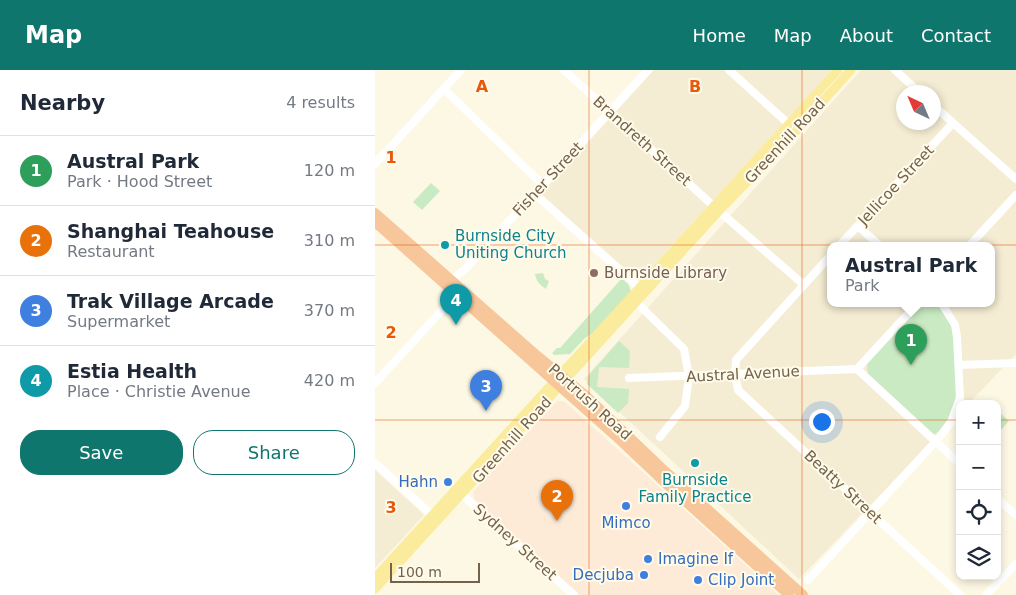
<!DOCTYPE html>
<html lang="en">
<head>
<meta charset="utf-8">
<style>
  :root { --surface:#fff; --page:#f2f2f3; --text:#1f2937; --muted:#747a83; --line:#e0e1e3; --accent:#0f766e }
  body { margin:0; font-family:"DejaVu Sans",sans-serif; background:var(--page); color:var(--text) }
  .controls { position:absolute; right:15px; bottom:15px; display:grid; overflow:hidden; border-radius:10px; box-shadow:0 2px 8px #0003 }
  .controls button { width:45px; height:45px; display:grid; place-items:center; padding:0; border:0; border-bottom:1px solid var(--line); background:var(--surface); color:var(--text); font:25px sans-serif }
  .compass { position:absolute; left:521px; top:15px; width:45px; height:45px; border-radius:50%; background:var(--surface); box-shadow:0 2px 8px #0003; rotate:316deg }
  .scale { position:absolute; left:15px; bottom:12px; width:90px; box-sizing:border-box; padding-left:5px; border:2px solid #75624a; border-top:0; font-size:14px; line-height:18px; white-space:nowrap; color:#75624a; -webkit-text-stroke:4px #fffbeb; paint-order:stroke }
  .you { position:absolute; left:446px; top:351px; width:18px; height:18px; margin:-12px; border:4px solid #fff; border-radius:50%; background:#1a73e8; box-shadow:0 0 0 8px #1a73e833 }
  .badge { display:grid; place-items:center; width:32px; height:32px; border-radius:50%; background:var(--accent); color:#fff; font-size:16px; font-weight:700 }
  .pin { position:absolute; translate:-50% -41px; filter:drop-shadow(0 1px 2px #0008) }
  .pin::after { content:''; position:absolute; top:26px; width:18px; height:15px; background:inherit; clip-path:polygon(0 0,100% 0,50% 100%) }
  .popup { position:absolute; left:452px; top:172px; width:168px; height:65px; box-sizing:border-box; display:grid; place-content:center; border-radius:10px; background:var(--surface); filter:drop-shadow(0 1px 4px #0005); font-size:16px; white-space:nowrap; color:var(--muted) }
  .popup b { font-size:19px; color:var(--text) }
  .popup::after { content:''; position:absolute; left:50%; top:100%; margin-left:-10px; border:10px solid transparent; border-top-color:var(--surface) }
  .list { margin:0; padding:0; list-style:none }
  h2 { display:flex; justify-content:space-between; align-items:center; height:65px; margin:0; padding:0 20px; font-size:21px }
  h2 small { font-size:16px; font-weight:400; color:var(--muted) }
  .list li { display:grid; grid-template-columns:32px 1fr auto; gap:15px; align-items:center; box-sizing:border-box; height:70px; padding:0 20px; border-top:1px solid var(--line) }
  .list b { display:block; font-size:19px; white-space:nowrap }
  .list p { margin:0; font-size:16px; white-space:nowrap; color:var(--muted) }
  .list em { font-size:16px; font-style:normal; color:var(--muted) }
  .actions { display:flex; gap:10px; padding:15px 20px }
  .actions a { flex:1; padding:11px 0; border:1px solid var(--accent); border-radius:20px; text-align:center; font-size:18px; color:var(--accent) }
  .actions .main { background:var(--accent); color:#fff }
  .icon { flex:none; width:28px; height:28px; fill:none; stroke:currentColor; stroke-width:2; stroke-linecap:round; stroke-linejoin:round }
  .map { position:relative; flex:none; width:641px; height:525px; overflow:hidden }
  header { display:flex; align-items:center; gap:30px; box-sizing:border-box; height:70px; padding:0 25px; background:var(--accent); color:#fff }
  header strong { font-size:24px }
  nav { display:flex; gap:28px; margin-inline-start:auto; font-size:18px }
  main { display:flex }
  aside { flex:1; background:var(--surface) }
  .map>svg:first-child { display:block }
  .residential { fill:#f4ecd3; fill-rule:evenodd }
  .commercial { fill:#fdebd8 }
  .green { fill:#caeac3 }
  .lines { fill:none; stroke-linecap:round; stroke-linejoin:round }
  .minor { stroke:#fff; stroke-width:8 }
  .major { stroke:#fbec9d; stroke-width:9 }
  .highway { stroke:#f7c69b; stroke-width:10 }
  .grid { fill:none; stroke:#e8590c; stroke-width:1; stroke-opacity:0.55 }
  .culture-dot { fill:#0f9aa8; stroke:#fffbeb; stroke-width:2 }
  .education-dot { fill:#8d6e63; stroke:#fffbeb; stroke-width:2 }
  .shop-dot { fill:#3f7fe0; stroke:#fffbeb; stroke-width:2 }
  .labels { text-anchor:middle; stroke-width:4; stroke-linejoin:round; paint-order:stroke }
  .street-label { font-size:15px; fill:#75624a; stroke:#fffbeb }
  .culture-label { font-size:15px; fill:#0d838f; stroke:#fffbeb; text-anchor:start }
  .education-label { font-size:15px; fill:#785e54; stroke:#fffbeb; text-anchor:start }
  .shop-label { font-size:15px; fill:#366cbe; stroke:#fffbeb; text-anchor:end }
  .grid-label { font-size:16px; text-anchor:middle; font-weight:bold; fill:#e8590c; stroke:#fffbeb; stroke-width:4; stroke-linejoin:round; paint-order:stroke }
</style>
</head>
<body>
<header>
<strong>Map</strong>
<nav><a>Home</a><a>Map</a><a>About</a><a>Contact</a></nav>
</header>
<main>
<aside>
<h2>Nearby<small>4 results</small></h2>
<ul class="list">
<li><span class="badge" style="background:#2e9e5b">1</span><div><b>Austral Park</b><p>Park · Hood Street</p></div><em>120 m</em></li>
<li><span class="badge" style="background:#e8710a">2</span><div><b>Shanghai Teahouse</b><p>Restaurant</p></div><em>310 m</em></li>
<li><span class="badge" style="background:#3f7fe0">3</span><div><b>Trak Village Arcade</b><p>Supermarket</p></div><em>370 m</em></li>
<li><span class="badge" style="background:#0f9aa8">4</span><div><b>Estia Health</b><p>Place · Christie Avenue</p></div><em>420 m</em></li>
</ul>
<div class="actions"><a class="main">Save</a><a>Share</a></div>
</aside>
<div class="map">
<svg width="641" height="525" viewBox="0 0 641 525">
  <rect width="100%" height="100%" fill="#fcf8e4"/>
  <path class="residential" d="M279 0H458L264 211 166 124Z
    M486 0H641V284L593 334H585V342L424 509 209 309ZM528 22H558V52H528ZM456 176H616V234H456Z
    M0 400 49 445 0 498Z"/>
  <path class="commercial" d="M182 331H189L404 525H205L99 429 98 422Z"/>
  <path class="green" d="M56 113 65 121 47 140 38 132Z
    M168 203 170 209 174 211 171 219C165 215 161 211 160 204Z
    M247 208 254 215 256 222 217 264 210 268 195 284 179 285 177 283 182 278H185Z
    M545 234H564L577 257 579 267C580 295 590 347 560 364H558L493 305 492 293Z
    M244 271 255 281 254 298 224 297 222 317 254 319 253 333 243 343 212 314 213 306Z
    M625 343 634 351 622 364V345Z"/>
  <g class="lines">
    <path class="minor" d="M189 0 344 141 429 215
      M354 0 417 57
      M520 0 544 22
      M69 19 168 115
      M558 35 641 109
      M0 94 86 0
      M160 124 268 221
      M483 156 505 176
      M464 176 578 53
      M594 176 641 125
      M456 185 361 290 360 304 363 320 585 525
      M74 213 90 199 273 0
      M262 233 309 279 314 307 310 336 285 367
      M584 295 641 293
      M482 299 585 394
      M482 299 542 234
      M254 308 482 299
      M0 313 81 225
      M0 393 57 445
      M83 421 199 525
      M622 428 641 445
      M433 510 563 369 576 352 585 328 582 267 580 255 567 234
      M611 525 641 494"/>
    <path class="major" d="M0 508 463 0
      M0 519 344 141 421 61 476 0"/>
    <path class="highway" d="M0 143 159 283 210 325 291 402 428 525
      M0 152 244 369 299 421 414 525"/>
  </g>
  <path class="grid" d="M214 0V525M427 0V525M0 175H641M0 350H585M622 350H641"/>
  <g class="culture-dot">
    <circle cx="70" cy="175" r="5"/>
    <circle cx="320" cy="393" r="5"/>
  </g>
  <circle class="education-dot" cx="219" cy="203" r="5"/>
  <g class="shop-dot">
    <circle cx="73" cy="412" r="5"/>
    <circle cx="251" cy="436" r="5"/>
    <circle cx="273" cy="489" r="5"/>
    <circle cx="269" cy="505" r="5"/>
    <circle cx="323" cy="510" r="5"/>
  </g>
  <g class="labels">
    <g class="street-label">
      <text transform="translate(267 71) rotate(42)" y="5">Brandreth Street</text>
      <text transform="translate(410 71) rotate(-47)" y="5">Greenhill Road</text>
      <text transform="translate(173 109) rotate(-47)" y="5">Fisher Street</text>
      <text transform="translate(521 115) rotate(-47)" y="5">Jellicoe Street</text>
      <text transform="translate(368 304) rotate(-3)" y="5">Austral Avenue</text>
      <text transform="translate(215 332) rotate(42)" y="5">Portrush Road</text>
      <text transform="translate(137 370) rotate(-48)" y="5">Greenhill Road</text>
      <text transform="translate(468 417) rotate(43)" y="5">Beatty Street</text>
      <text transform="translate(140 472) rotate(42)" y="5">Sydney Street</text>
    </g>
    <g class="culture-label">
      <text x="80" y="171">Burnside City<tspan x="80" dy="17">Uniting Church</tspan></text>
      <text x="320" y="415" text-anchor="middle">Burnside<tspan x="320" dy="17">Family Practice</tspan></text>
    </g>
    <g class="education-label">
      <text x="229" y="208">Burnside Library</text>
    </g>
    <g class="shop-label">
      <text x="63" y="417">Hahn</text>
      <text x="251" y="458" text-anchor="middle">Mimco</text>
      <text x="283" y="494" text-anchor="start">Imagine If</text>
      <text x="259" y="510">Decjuba</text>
      <text x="333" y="515" text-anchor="start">Clip Joint</text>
    </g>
  </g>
  <g class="grid-label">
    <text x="107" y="22">A</text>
    <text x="320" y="22">B</text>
    <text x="16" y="93">1</text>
    <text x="16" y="268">2</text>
    <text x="16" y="443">3</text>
  </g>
</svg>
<div class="controls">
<button>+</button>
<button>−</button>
<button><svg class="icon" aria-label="locate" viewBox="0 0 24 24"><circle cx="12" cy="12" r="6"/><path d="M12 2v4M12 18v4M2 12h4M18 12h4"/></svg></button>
<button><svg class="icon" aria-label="layers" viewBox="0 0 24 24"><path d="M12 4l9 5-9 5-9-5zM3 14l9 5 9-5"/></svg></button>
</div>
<svg class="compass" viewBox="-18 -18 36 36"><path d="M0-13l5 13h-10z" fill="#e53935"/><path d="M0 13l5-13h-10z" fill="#747a83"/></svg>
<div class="scale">100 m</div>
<div class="you"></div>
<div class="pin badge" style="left:536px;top:295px;background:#2e9e5b">1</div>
<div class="popup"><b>Austral Park</b>Park</div>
<div class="pin badge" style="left:182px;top:451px;background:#e8710a">2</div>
<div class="pin badge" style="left:111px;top:341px;background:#3f7fe0">3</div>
<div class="pin badge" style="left:81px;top:255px;background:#0f9aa8">4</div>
</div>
</main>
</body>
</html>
